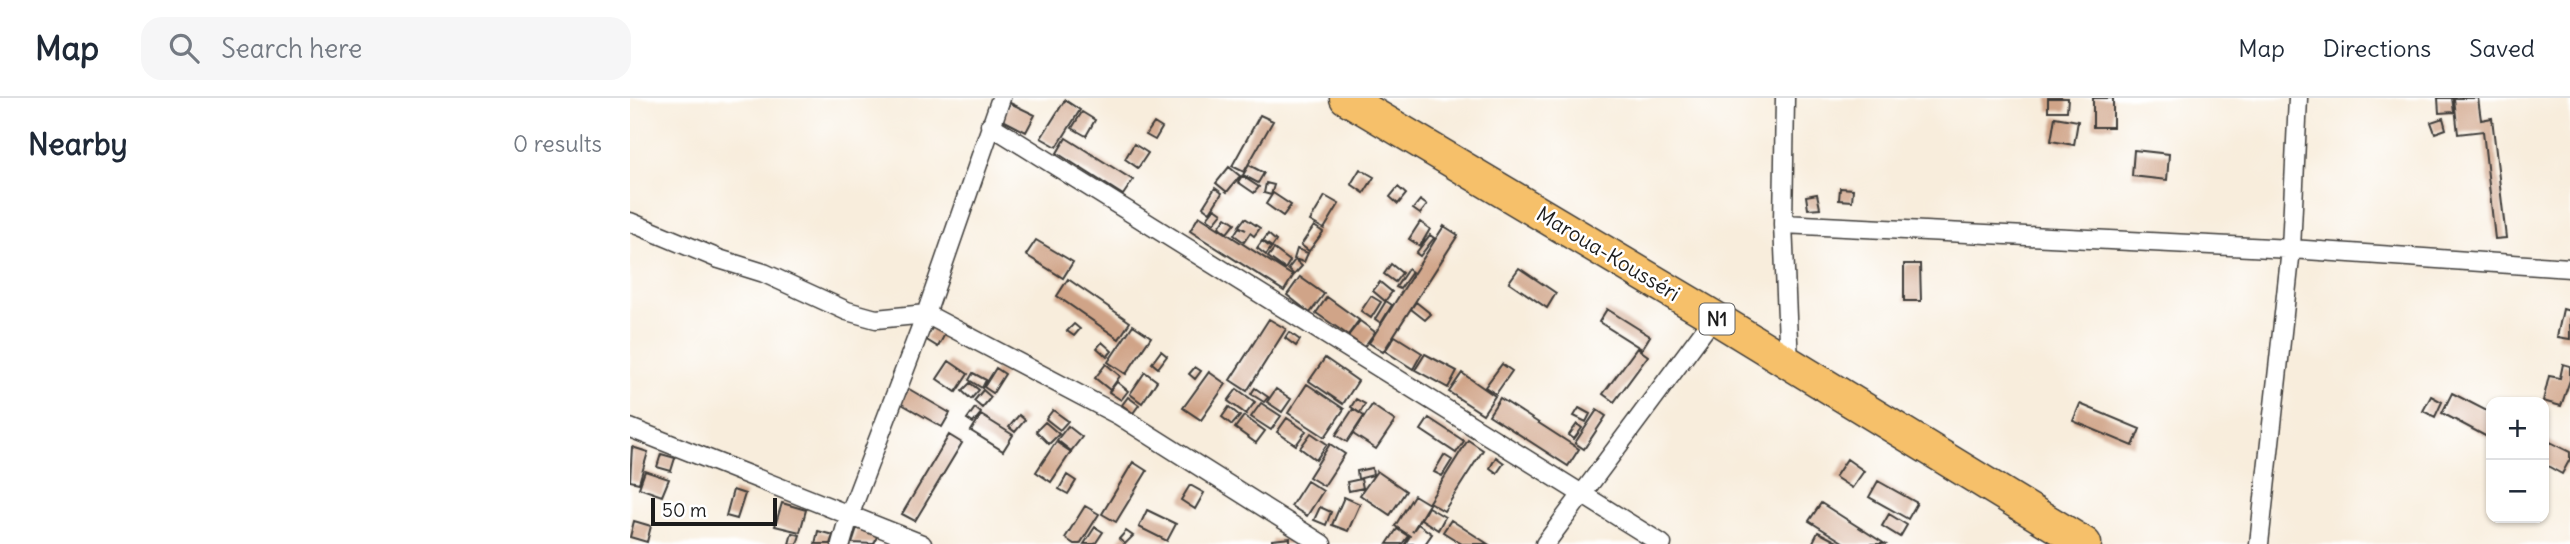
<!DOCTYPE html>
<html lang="en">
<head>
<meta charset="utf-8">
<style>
  :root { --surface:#fff; --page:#f6f6f7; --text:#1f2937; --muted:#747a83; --line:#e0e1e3 }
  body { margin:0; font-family:Delius,sans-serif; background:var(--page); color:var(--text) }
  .controls { position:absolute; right:21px; bottom:21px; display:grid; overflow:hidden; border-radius:14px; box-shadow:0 2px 5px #0004 }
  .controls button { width:63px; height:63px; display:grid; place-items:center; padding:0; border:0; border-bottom:2px solid var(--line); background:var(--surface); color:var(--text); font:35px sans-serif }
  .scale { position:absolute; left:21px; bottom:18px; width:126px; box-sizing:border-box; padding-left:7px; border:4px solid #1c1c1c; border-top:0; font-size:19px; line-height:24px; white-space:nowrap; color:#1c1c1c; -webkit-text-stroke:5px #fff; paint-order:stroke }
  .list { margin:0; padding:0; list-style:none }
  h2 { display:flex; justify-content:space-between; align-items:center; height:91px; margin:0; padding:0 28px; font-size:30px }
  h2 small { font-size:23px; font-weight:400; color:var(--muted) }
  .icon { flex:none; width:38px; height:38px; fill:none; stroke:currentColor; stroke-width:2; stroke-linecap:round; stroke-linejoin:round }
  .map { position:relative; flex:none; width:1940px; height:446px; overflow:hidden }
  header { display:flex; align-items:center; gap:42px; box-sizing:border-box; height:98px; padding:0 35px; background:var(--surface); border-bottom:2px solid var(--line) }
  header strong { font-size:33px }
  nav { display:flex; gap:38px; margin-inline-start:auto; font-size:24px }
  .search { width:490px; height:63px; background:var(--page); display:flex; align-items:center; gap:18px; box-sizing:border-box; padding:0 24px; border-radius:21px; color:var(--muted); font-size:26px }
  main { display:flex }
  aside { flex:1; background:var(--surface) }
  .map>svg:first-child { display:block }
  .building { fill:#d0a488 }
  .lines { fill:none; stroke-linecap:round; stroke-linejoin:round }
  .street-casing { stroke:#3d3b39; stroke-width:21 }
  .highway-casing { stroke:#3d3b39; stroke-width:35 }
  .street { stroke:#fff; stroke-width:18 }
  .highway { stroke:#f6c06b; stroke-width:32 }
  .labels { text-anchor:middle; stroke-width:5; stroke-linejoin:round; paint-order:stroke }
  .shield { fill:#fff; stroke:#606060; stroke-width:2 }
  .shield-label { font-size:19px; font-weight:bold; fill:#1c1c1c }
  .street-label { font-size:21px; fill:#1c1c1c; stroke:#fff }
</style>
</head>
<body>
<header>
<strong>Map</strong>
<div class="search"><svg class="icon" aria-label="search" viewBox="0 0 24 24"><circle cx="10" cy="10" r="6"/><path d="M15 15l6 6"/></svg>Search here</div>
<nav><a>Map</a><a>Directions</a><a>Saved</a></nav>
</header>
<main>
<aside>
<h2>Nearby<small>0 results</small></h2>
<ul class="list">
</ul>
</aside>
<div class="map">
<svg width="1940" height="446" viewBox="0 0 1940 446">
  <rect width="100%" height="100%" fill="#fff"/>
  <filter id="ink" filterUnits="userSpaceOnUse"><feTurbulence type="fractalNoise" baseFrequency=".0143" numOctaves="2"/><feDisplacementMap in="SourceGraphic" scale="14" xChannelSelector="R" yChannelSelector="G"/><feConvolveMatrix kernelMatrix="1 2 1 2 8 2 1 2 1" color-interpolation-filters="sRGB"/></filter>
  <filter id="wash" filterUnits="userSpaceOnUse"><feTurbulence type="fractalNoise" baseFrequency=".00686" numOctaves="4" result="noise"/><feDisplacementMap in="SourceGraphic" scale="28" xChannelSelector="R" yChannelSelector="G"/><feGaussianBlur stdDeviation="1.57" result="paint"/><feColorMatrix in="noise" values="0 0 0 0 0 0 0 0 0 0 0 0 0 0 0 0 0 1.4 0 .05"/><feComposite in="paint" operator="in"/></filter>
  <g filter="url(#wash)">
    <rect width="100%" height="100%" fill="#f8eddc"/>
    <g id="blocks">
      <path class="building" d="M1418 0H1438L1437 13H1418Z
        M1463 0H1483V29H1463Z
        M1808 0H1822L1824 14 1809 15Z
        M1824 0H1848L1851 22 1862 20 1876 140 1865 141 1853 33 1828 36Z
        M435 2 450 12 427 49 411 40Z
        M380 5 405 17 396 34 371 21Z
        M452 14 465 22 456 38 442 30Z
        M630 17 643 23 614 74 602 68Z
        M1425 19 1448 23 1444 47 1421 43Z
        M1813 20 1816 31 1805 35 1801 24Z
        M524 25 532 30 525 42 516 37Z
        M436 40 503 82 493 97 427 55Z
        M504 46 518 55 508 70 495 61Z
        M1504 52 1539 56 1537 82 1502 78Z
        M619 67 634 75 628 85 613 77Z
        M599 69 610 78 597 94 586 85Z
        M730 71 744 79 734 95 721 86Z
        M612 78 629 89 624 95 608 84Z
        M636 85 644 87 641 97 634 95Z
        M768 89 776 96 768 106 760 99Z
        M585 90 592 95 580 114 573 109Z
        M1210 90 1223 91 1222 103 1209 102Z
        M643 95 661 107 653 118 636 106Z
        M1187 96 1190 110 1178 111 1176 98Z
        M695 98 709 106 694 131 680 123Z
        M790 102 797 107 790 116 783 111Z
        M585 110 592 115 584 125 577 120Z
        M569 118 663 178 654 193 560 133Z
        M596 119 605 125 597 135 589 129Z
        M615 120 630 130 624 138 620 135 614 144 604 137 609 129 616 132 609 128Z
        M790 124 800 131 790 148 779 141Z
        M684 128 693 134 679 153 671 147Z
        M814 128 828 137 753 254 739 245Z
        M638 136 646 143 642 149 633 143Z
        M800 137 804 140 790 158 786 155Z
        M406 142 443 164 433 180 396 157Z
        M632 143 641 150 636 157 627 150Z
        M644 151 660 163 655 171 638 159Z
        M667 151 678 155 674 164 664 161Z
        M665 162 672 168 664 177 658 171Z
        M761 166 772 175 765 184 754 176Z
        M1274 166H1290L1291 203H1274Z
        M889 170 926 195 917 210 879 184Z
        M778 171 782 174 770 191 766 189Z
        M670 179 694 196 680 215 657 197Z
        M438 181 500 224 489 241 427 198Z
        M750 184 762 194 755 203 743 193Z
        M741 198 751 204 741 220 731 213Z
        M697 199 729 222 718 237 686 215Z
        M756 203 762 207 751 225 745 221Z
        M786 204 801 216 795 222 781 211Z
        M977 211 1020 238 1012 251 969 224Z
        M1933 211 1940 213V241L1927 239Z
        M639 221 656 231 617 293 600 282Z
        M730 223 745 234 734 249 718 238Z
        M444 226 450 231 444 238 437 233Z
        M503 227 521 239 496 276 478 264Z
        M303 229 315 236 308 249 295 241Z
        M659 234 670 242 666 248 655 240Z
        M765 238 792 255 783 271 755 253Z
        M472 244 482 253 477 259 467 250Z
        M1007 250 1018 258 984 304 973 296Z
        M531 253 537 258 528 270 522 265Z
        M795 256 827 273 818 290 785 272Z
        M695 260 728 283 713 306 679 283Z
        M319 263 338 276 326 294 307 281Z
        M476 266 490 278 480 292 465 280Z
        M872 266 882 273 866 296 855 289Z
        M1933 266 1940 268V282L1931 308 1913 303 1919 278 1930 280Z
        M565 269 571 273 565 281 559 276Z
        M366 270 375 276 363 295 354 289Z
        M515 274 527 283 512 305 500 296Z
        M579 274 596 286 571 322 553 310Z
        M343 275 356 282 352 290 339 282Z
        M832 275 865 298 853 316 819 294Z
        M487 284 498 293 491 302 479 294Z
        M340 285 349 292 341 301 332 293Z
        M677 286 714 311 695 339 658 315Z
        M625 290 638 299 634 304 621 296Z
        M279 291 320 315 312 329 270 305Z
        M607 291 625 304 616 316 598 303Z
        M646 291 661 301 652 314 637 304Z
        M353 292 361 299 352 310 344 303Z
        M1822 295 1861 315V341L1812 315Z
        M1801 298 1812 304 1805 319 1793 313Z
        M498 299 509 307 503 315 492 307Z
        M870 300 949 351 938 368 859 317Z
        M726 301 735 306 730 315 721 309Z
        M631 305 651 318 641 332 621 319Z
        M1450 306 1510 331 1503 348 1443 323Z
        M742 307 765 323 746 351 723 336Z
        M599 309 610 318 602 327 592 319Z
        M345 310 351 315 343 325 337 321Z
        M949 310 960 316 956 324 944 318Z
        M723 311 734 318 717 344 706 337Z
        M423 312 438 323 430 332 416 321Z
        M967 312 976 318 954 351 945 345Z
        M351 317 383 337 373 353 341 333Z
        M389 317 395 322 385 334 379 329Z
        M614 318 635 333 626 345 605 330Z
        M657 320 676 333 666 347 647 334Z
        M799 320 834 343 826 355 791 332Z
        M415 324 429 336 419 346 406 333Z
        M947 326 952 330 944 341 939 337Z
        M438 328 452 339 441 353 427 342Z
        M681 335 697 346 686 362 670 350Z
        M319 337 332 345 285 423 272 416Z
        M1914 341 1940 354V361L1932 376 1914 366Z
        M838 342 853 352 814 413 799 404Z
        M426 344 441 354 421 384 406 374Z
        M700 346 715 356 694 388 679 379Z
        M2 349 18 354 9 385 0 383Z
        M31 356 45 360 41 373 27 369Z
        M814 357 822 362 812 378 804 374Z
        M866 359 874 365 867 375 860 370Z
        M1217 361 1234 373 1222 390 1205 379Z
        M503 364 517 373 486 424 472 416Z
        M742 370 743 377 728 381 727 373Z
        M15 373 39 381 32 398 9 390Z
        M747 373 776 393 760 417 730 397Z
        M437 377 446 383 438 396 429 391Z
        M731 381 733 390 719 393 717 384Z
        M677 383 693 393 677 418 661 408Z
        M1248 383 1287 405 1278 421 1239 399Z
        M560 387 574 395 565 411 551 402Z
        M103 392 115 396 107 421 96 418Z
        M784 397 799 406 782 434 788 426 802 436 795 446H775L780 438 765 428Z
        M714 399 730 406 718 433 702 427Z
        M152 405 176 412 170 434 145 428Z
        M1191 405 1255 446H1216L1179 423Z
        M455 408 469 416 450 446H444L435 440Z
        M690 409 701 414 696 427 684 422Z
        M798 409 815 419 808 432 791 421Z
        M517 412 546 426 537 443 509 429Z
        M1259 416 1277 427 1270 439 1252 428Z
        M821 422 858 446H832L813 434Z
        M4 423 21 428 17 444 0 439Z
        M465 429 473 434 465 446H454Z
        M227 430 247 438 244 446 222 445Z
        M767 431 778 438 772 446H757Z
        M188 433 203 437 200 446H185Z
        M496 433 503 438 495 446 489 441Z
        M1188 434 1211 446H1182Z
        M162 435 170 437 167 446H159Z
        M660 440V446H642V442Z"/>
    </g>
  </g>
  <g filter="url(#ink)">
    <use href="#blocks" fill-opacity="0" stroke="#3d3b39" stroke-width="2"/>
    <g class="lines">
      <g class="street-casing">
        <path id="street" d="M1155 0 1153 126 1159 266
          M360 27 1032 446
          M0 124 89 161 134 175 217 213 246 221 296 216 488 317 692 446
          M1153 126 1661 151 1940 170
          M0 330 292 446
          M211 446 219 418 296 216 371 0
          M915 446 1084 219
          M1629 446 1661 151 1668 0"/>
      </g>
      <g class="highway-casing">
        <path id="highway" d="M716 0 1084 219 1455 446"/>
      </g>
      <use href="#street" class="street"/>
      <use href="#highway" class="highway"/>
    </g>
  </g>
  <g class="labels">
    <rect class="shield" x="1069.5" y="205.5" width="35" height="31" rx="5"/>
    <g class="shield-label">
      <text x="1087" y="228">N1</text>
    </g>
    <g class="street-label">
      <text transform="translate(978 156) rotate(31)" y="7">Maroua-Kousséri</text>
    </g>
  </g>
</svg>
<div class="controls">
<button>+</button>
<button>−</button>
</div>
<div class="scale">50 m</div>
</div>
</main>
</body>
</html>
